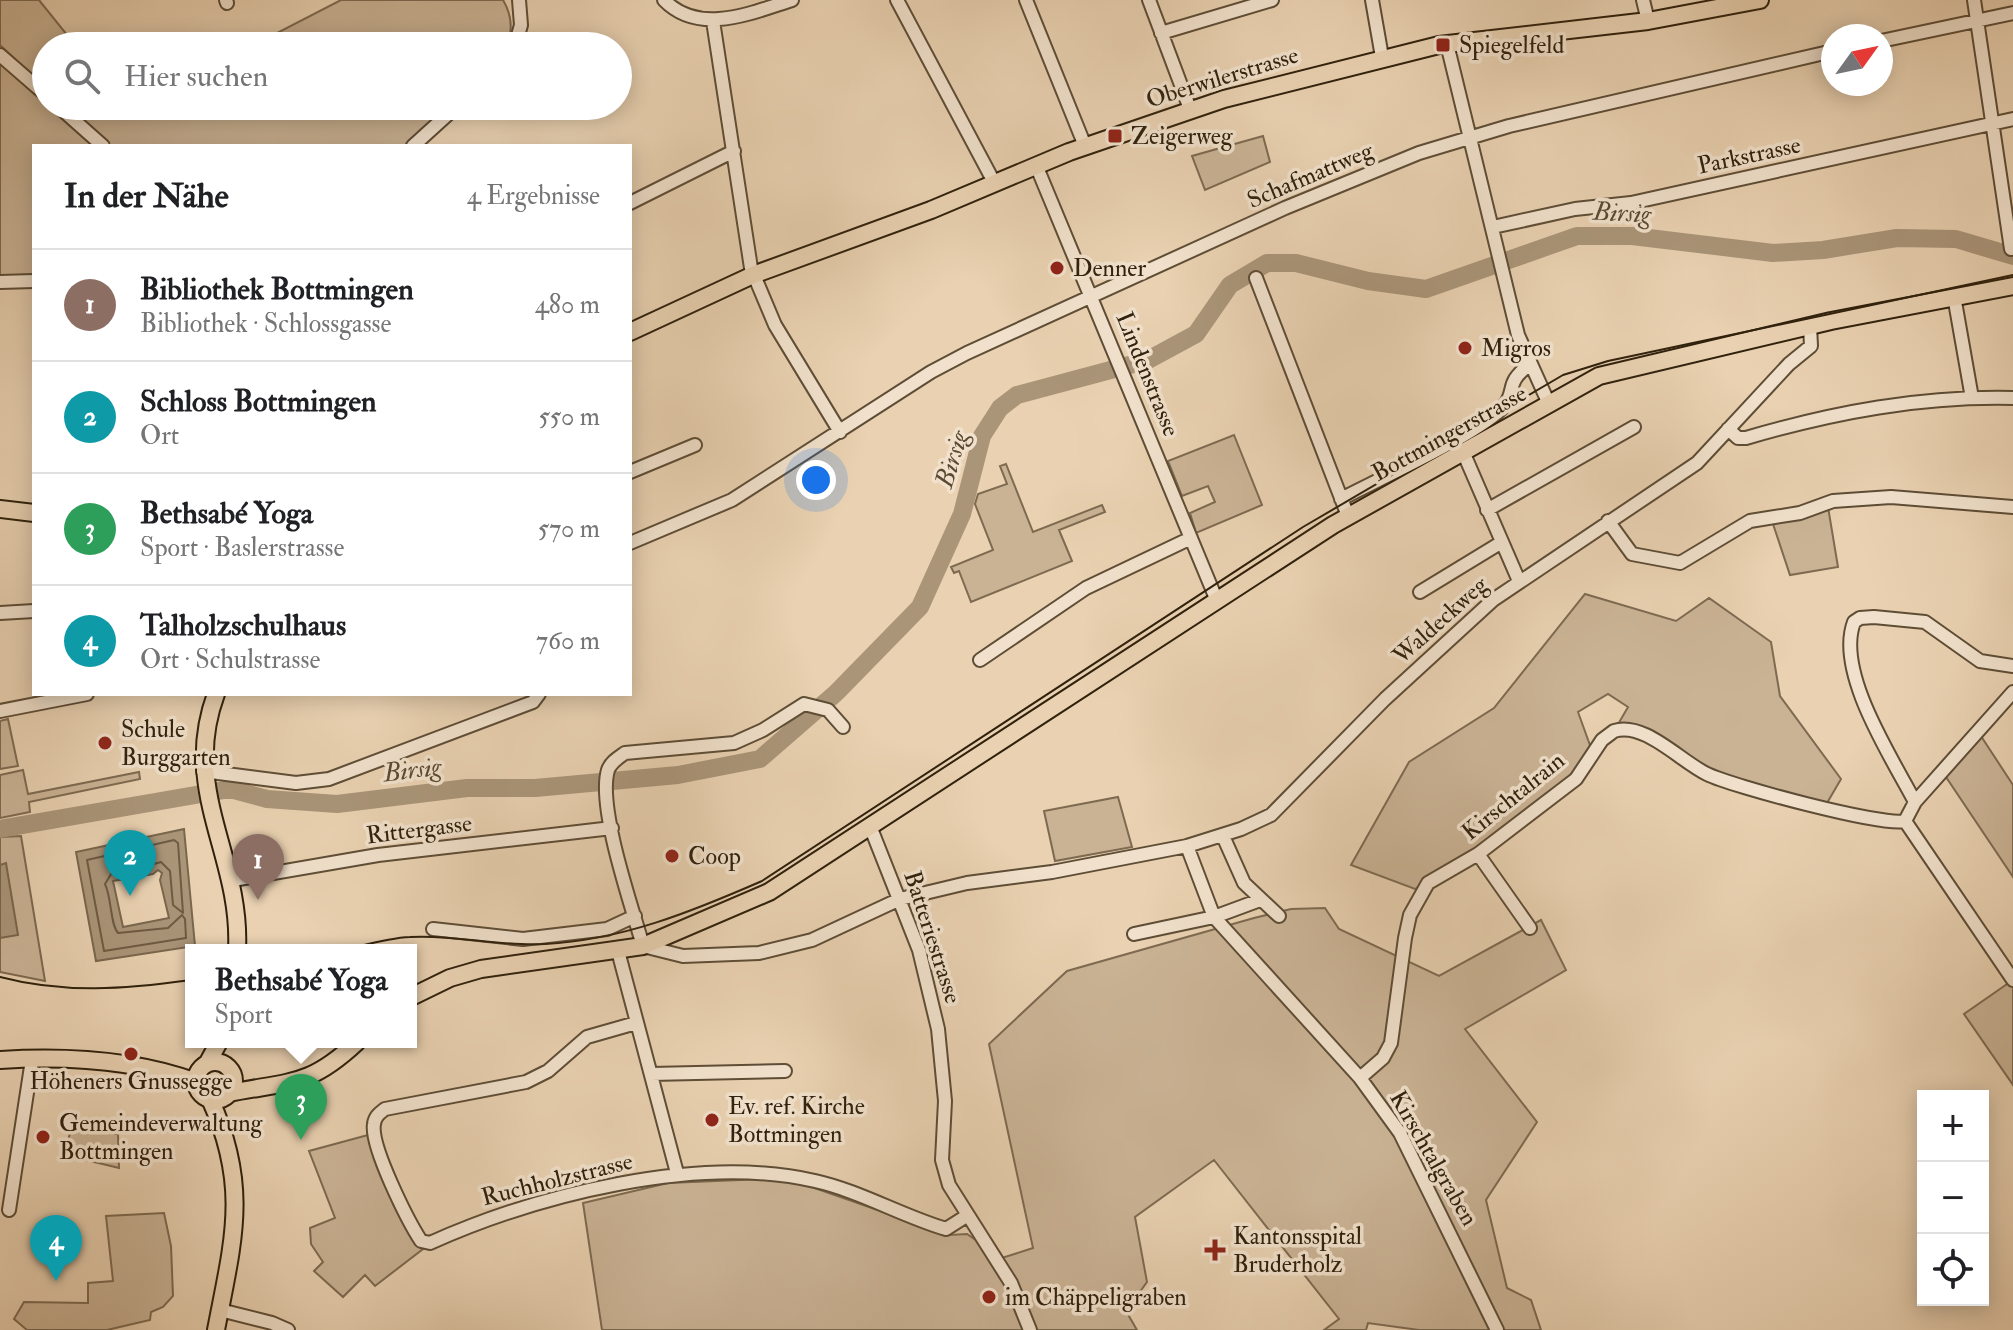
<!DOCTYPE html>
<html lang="de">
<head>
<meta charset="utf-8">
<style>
  :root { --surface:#fff; --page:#f2f2f2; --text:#202124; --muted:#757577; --line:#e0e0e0; --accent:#8f2418 }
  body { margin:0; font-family:"IM FELL Double Pica",serif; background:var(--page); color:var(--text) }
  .controls { position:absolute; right:24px; bottom:24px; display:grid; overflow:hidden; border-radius:0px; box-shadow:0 4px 20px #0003 }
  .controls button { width:72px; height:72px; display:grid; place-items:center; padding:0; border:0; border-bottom:2px solid var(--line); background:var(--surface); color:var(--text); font:40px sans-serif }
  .compass { position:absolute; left:1821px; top:24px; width:72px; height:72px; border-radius:50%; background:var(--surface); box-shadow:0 4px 20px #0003; rotate:57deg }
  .you { position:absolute; left:816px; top:480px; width:28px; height:28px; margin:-20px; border:6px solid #fff; border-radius:50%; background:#1a73e8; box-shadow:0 0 0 12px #1a73e833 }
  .badge { display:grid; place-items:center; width:52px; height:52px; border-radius:50%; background:var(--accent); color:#fff; font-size:26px; font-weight:700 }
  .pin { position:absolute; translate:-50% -66px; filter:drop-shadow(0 2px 4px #0008) }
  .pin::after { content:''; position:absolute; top:42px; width:28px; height:24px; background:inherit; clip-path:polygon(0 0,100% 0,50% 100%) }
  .popup { position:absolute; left:185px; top:944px; width:232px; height:104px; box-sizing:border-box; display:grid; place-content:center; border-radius:0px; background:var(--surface); filter:drop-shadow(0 2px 6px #0005); font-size:26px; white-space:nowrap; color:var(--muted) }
  .popup b { font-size:30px; color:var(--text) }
  .popup::after { content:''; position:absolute; left:50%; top:100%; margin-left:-16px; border:16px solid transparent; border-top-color:var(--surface) }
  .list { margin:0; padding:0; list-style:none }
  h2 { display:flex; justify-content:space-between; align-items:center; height:104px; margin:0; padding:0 32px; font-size:34px }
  h2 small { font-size:26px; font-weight:400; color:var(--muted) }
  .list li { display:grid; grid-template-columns:52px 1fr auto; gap:24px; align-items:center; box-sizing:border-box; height:112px; padding:0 32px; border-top:2px solid var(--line) }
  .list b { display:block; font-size:30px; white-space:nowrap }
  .list p { margin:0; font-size:26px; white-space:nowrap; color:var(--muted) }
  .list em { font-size:26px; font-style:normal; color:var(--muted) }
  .icon { flex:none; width:44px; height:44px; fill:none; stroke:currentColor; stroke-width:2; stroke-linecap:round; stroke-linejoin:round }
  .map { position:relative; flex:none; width:2013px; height:1330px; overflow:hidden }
  .search { position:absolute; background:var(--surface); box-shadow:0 4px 20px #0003; left:32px; top:32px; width:600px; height:88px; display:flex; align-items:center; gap:20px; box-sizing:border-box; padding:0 28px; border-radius:44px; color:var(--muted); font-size:30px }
  .panel { position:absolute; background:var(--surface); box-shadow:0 4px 20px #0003; left:32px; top:144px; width:600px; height:552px; border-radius:0px }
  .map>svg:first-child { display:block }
  .green { fill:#cab395; stroke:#7d6a51; stroke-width:2 }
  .water { fill:#aa9579; stroke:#79674e; stroke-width:2; fill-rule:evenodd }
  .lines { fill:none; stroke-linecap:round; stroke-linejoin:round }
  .shore { stroke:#6d5b43; stroke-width:2 }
  .river { stroke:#aa9579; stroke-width:18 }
  .minor-casing { stroke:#5e4d36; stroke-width:16 }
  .major-casing { stroke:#30210d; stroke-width:20 }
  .minor { stroke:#f1e1cc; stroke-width:12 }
  .major { stroke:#e9d1b1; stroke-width:16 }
  .tram { stroke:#30210d; stroke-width:2 }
  .poi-dot { fill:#8f2418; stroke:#f1e1cc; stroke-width:3 }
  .labels { text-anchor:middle; stroke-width:7; stroke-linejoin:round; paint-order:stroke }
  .poi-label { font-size:24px; fill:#30210d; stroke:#f1e1cc; text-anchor:start }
  .street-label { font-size:24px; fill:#30210d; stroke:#f1e1cc }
  .water-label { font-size:26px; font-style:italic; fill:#5b4a33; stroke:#f1e1cc }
</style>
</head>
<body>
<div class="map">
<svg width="2013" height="1330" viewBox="0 0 2013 1330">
  <rect width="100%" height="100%" fill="#e9d1b1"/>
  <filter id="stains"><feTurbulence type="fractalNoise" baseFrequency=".0025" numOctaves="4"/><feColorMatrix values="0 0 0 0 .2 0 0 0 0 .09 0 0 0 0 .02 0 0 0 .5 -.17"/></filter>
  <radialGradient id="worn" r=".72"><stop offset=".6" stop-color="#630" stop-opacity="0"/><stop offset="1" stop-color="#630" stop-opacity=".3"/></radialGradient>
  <path class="green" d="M0 0H39L76 46H46V89L0 45Z
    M341 0H503C512 15 513 30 507 46H252Z
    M0 60 94 146H34V276L0 278Z
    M64 106H125L128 110 136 106H449L405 146H96Z
    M1263 136 1270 162 1205 190 1192 156Z
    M1234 435 1262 505 1196 533 1190 513 1215 502 1208 486 1182 496 1168 461Z
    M1006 464 1033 532 1102 505 1105 512 1059 530 1072 561 971 602 959 571 954 573 951 567 993 550 975 504 978 494 1007 484 1000 466Z
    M1828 507 1838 567 1790 575 1773 524Z
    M1585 594 1676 621 1709 598 1771 642 1780 696 1841 779 1827 803 1706 772 1617 726 1628 707 1608 694 1578 712 1591 748 1566 785 1483 851 1415 889 1351 865 1409 762 1494 708Z
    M8 719 18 766 0 769V721Z
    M1977 730 2013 785V877L1942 771Z
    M23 770 28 794 139 772 140 779 29 802 30 812 0 818V775Z
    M1118 797 1132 847 1055 861 1044 811Z
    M21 836 45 981 0 972V837Z
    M1325 908 1339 929 1439 976 1541 920 1566 970 1465 1029 1537 1122 1486 1200 1507 1288 1531 1300 1541 1330H1419L1368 1323 1366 1330H1324L1339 1319 1214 1160 1135 1217 1147 1282 1126 1311 1137 1330H602L583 1203 668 1183 786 1178 949 1235 967 1234 1002 1258 1033 1248 989 1044 1067 971 1254 918 1291 909Z
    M2010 982 2013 985V1085L1964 1014Z
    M73 1119 98 1131 118 1134 119 1168 65 1155Z
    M368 1135C383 1176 396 1215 423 1249L375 1286 365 1275 343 1297 314 1271 323 1262 311 1244 310 1228 335 1218 309 1151Z
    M164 1213 171 1246 173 1296 163 1307 151 1312 150 1320 107 1330H27L14 1319 24 1302 88 1303V1283L113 1281 106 1216Z"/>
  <path class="water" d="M184 829 195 946 96 961 76 852ZM158 870 162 873 160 880 169 918 123 927 113 881 153 874Z
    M6 863 18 935 0 938V865Z"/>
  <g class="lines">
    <path class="shore" d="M174 840 178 843 183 913 173 905 170 871 161 862 126 872 113 871 105 884C112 899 110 924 118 933L168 928 182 915 185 919 186 938 104 951 87 860Z"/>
    <path class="river" d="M0 829 230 789 267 799 337 804 467 788H535L678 775 760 759 836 693 920 607 962 514 982 436 1000 408 1017 395 1148 360 1196 334 1230 285 1267 263H1296L1368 281 1426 289 1577 236H1632L1773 253 1823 250 1897 238 1956 239 2013 256"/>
    <g class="minor-casing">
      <path id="minor" d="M226 0 227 3
        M664 0C699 36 751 13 792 0
        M897 0 995 184
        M1026 0 1085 146
        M1149 0 1190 109
        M1372 0 1382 57
        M1643 0 1648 21
        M1974 0 2011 249
        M713 21 751 268 775 325 840 432
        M1161 33 1272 0
        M1881 41 2013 13
        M1447 44 1518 335 1549 404
        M515 46 521 25 519 0
        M0 55 46 95
        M58 106 103 146
        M413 146 457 106
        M1036 165 1217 601
        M630 203 734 151
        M1493 227 1575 209 1631 203 2013 119
        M1256 278 1348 516
        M0 282 34 281
        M1954 296 1972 398
        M1728 429 1738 438H1746C1835 412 1921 396 2013 398
        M1464 454 1519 581
        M630 472 695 445
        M1341 499C1375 481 1484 431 1504 406 1517 390 1504 384 1529 365
        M1487 510 1634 427
        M1608 521 1632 554 1680 563 1750 521 1800 513 1833 501 1891 497 2013 507
        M630 543 732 500 931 372 967 353 1285 208 1419 153 1509 126 1833 51
        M1420 592 1502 542
        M0 613 34 611
        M980 660 1086 588 1191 538
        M0 711 87 694
        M843 727 828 710 804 704 763 730 734 743 625 753C618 758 611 762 608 770 597 807 632 907 643 946L683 956 759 953 812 940 900 899 967 883 1052 872 1187 846 1241 829 1271 815 1385 699 1493 600 1697 463 1789 364 1811 346 1810 326
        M203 771 296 783 329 779 533 702 539 694
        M1915 802C1892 758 1835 672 1854 622L1860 618 1874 617 1925 622 1980 661 2013 666
        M1905 821 2013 980
        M1905 821 1915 802 2013 692
        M870 826 919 950 938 1029 945 1101 942 1160 949 1185 1011 1283 1030 1330
        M1223 836 1244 883 1279 916
        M1187 846 1214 917 1360 1078 1400 1133 1497 1330
        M1478 854 1530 928
        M233 880 378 855 612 828
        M433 929 523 939 607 929 635 916
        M1134 934 1214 917 1260 900
        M618 951 677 1173
        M636 1023 587 1037 548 1071 526 1082 385 1109C380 1113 375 1116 374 1124 370 1146 408 1221 421 1241L430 1243C537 1195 698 1154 815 1181 860 1191 902 1216 946 1229L968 1215
        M651 1074 785 1071
        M1360 1078 1383 1058 1391 1043 1405 938 1410 915 1428 883 1478 854 1576 779 1602 740 1614 731C1644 721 1680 761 1707 774 1731 786 1884 827 1905 821
        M9 1210 32 1060
        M220 1310 272 1323 288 1330"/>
    </g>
    <g class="major-casing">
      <path id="major" d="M630 332 753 275 931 210 1069 152 1224 99 1439 45 1648 21 1760 0
        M0 509 34 513
        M216 694C180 791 242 856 237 950
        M411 997 450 978 481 969 643 946 769 892 1333 525 1599 376 1831 321 2013 286
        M0 1060C64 1056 136 1060 196 1082
        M196 1081a19 19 0 1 1 38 0a19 19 0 1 1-38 0Z
        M207 1064 219 1042
        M229 1093C290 1081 309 1087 357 1042
        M210 1099C250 1187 233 1241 216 1330"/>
    </g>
    <use href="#minor" class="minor"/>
    <use href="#major" class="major"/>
    <path class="tram" d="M343 950C365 945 387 938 410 937 455 934 499 947 545 944 622 940 691 912 762 881L1303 527 1563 375 1608 361 2013 275
      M0 977C64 994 126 989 191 980"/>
  </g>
  <g class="poi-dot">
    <rect x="1435" y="37" width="16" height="16" rx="4"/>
    <rect x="1107" y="128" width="16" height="16" rx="4"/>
    <circle cx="1057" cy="268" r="8"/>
    <circle cx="1465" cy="348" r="8"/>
    <circle cx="105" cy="743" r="8"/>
    <circle cx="672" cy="856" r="8"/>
    <circle cx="131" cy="1054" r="8"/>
    <circle cx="712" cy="1120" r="8"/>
    <circle cx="43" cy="1137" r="8"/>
    <path d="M1211 1238h8v8h8v8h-8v8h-8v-8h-8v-8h8z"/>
    <circle cx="989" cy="1297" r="8"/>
  </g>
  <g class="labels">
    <g class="poi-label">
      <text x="1459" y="53">Spiegelfeld</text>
      <text x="1131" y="144">Zeigerweg</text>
      <text x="1073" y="276">Denner</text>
      <text x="1481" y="356">Migros</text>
      <text x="121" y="737">Schule<tspan x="121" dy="28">Burggarten</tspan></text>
      <text x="688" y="864">Coop</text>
      <text x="131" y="1089" text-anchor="middle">Höheners Gnussegge</text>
      <text x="728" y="1114">Ev. ref. Kirche<tspan x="728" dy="28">Bottmingen</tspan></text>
      <text x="59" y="1131">Gemeindeverwaltung<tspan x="59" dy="28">Bottmingen</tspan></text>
      <text x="1233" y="1244">Kantonsspital<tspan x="1233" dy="28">Bruderholz</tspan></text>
      <text x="1005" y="1305">im Chäppeligraben</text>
    </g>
    <g class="street-label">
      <text transform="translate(1222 77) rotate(-17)" y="8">Oberwilerstrasse</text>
      <text transform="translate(1749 155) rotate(-12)" y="8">Parkstrasse</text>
      <text transform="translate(1310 175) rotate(-23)" y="8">Schafmattweg</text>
      <text transform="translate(1148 374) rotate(68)" y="8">Lindenstrasse</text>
      <text transform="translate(1449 433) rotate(-29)" y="8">Bottmingerstrasse</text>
      <text transform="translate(1440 620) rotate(-42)" y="8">Waldeckweg</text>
      <text transform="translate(1513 796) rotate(-39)" y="8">Kirschtalrain</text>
      <text transform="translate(419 829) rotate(-7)" y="8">Rittergasse</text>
      <text transform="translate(933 937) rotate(72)" y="8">Batteriestrasse</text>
      <text transform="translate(1434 1158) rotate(60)" y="8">Kirschtalgraben</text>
      <text transform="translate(557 1179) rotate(-14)" y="8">Ruchholzstrasse</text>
    </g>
    <g class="water-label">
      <text transform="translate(1622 212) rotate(3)" y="9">Birsig</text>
      <text transform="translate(951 459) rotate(-73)" y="9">Birsig</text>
      <text transform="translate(412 769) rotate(-7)" y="9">Birsig</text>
    </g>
  </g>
  <rect width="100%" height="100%" filter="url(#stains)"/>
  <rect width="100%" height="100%" fill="url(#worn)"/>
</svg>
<div class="controls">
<button>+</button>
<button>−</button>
<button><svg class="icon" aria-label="locate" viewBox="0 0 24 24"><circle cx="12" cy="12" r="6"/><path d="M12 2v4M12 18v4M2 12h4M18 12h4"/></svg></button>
</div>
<svg class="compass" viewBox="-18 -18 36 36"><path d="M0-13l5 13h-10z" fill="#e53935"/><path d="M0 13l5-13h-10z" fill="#757577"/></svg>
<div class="you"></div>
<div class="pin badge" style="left:258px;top:900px;background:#8d6e63">1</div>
<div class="pin badge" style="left:130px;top:896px;background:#0f9aa8">2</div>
<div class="pin badge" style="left:301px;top:1140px;background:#2e9e5b">3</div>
<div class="popup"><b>Bethsabé Yoga</b>Sport</div>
<div class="pin badge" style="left:56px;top:1281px;background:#0f9aa8">4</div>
<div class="search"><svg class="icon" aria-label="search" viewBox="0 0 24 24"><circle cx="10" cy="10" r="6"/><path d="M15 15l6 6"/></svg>Hier suchen</div>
<section class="panel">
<h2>In der Nähe<small>4 Ergebnisse</small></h2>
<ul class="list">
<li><span class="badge" style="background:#8d6e63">1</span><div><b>Bibliothek Bottmingen</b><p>Bibliothek · Schlossgasse</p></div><em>480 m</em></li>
<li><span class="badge" style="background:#0f9aa8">2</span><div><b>Schloss Bottmingen</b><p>Ort</p></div><em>550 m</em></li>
<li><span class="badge" style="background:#2e9e5b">3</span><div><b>Bethsabé Yoga</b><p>Sport · Baslerstrasse</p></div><em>570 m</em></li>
<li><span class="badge" style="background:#0f9aa8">4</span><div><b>Talholzschulhaus</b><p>Ort · Schulstrasse</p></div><em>760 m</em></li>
</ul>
</section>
</div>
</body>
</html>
